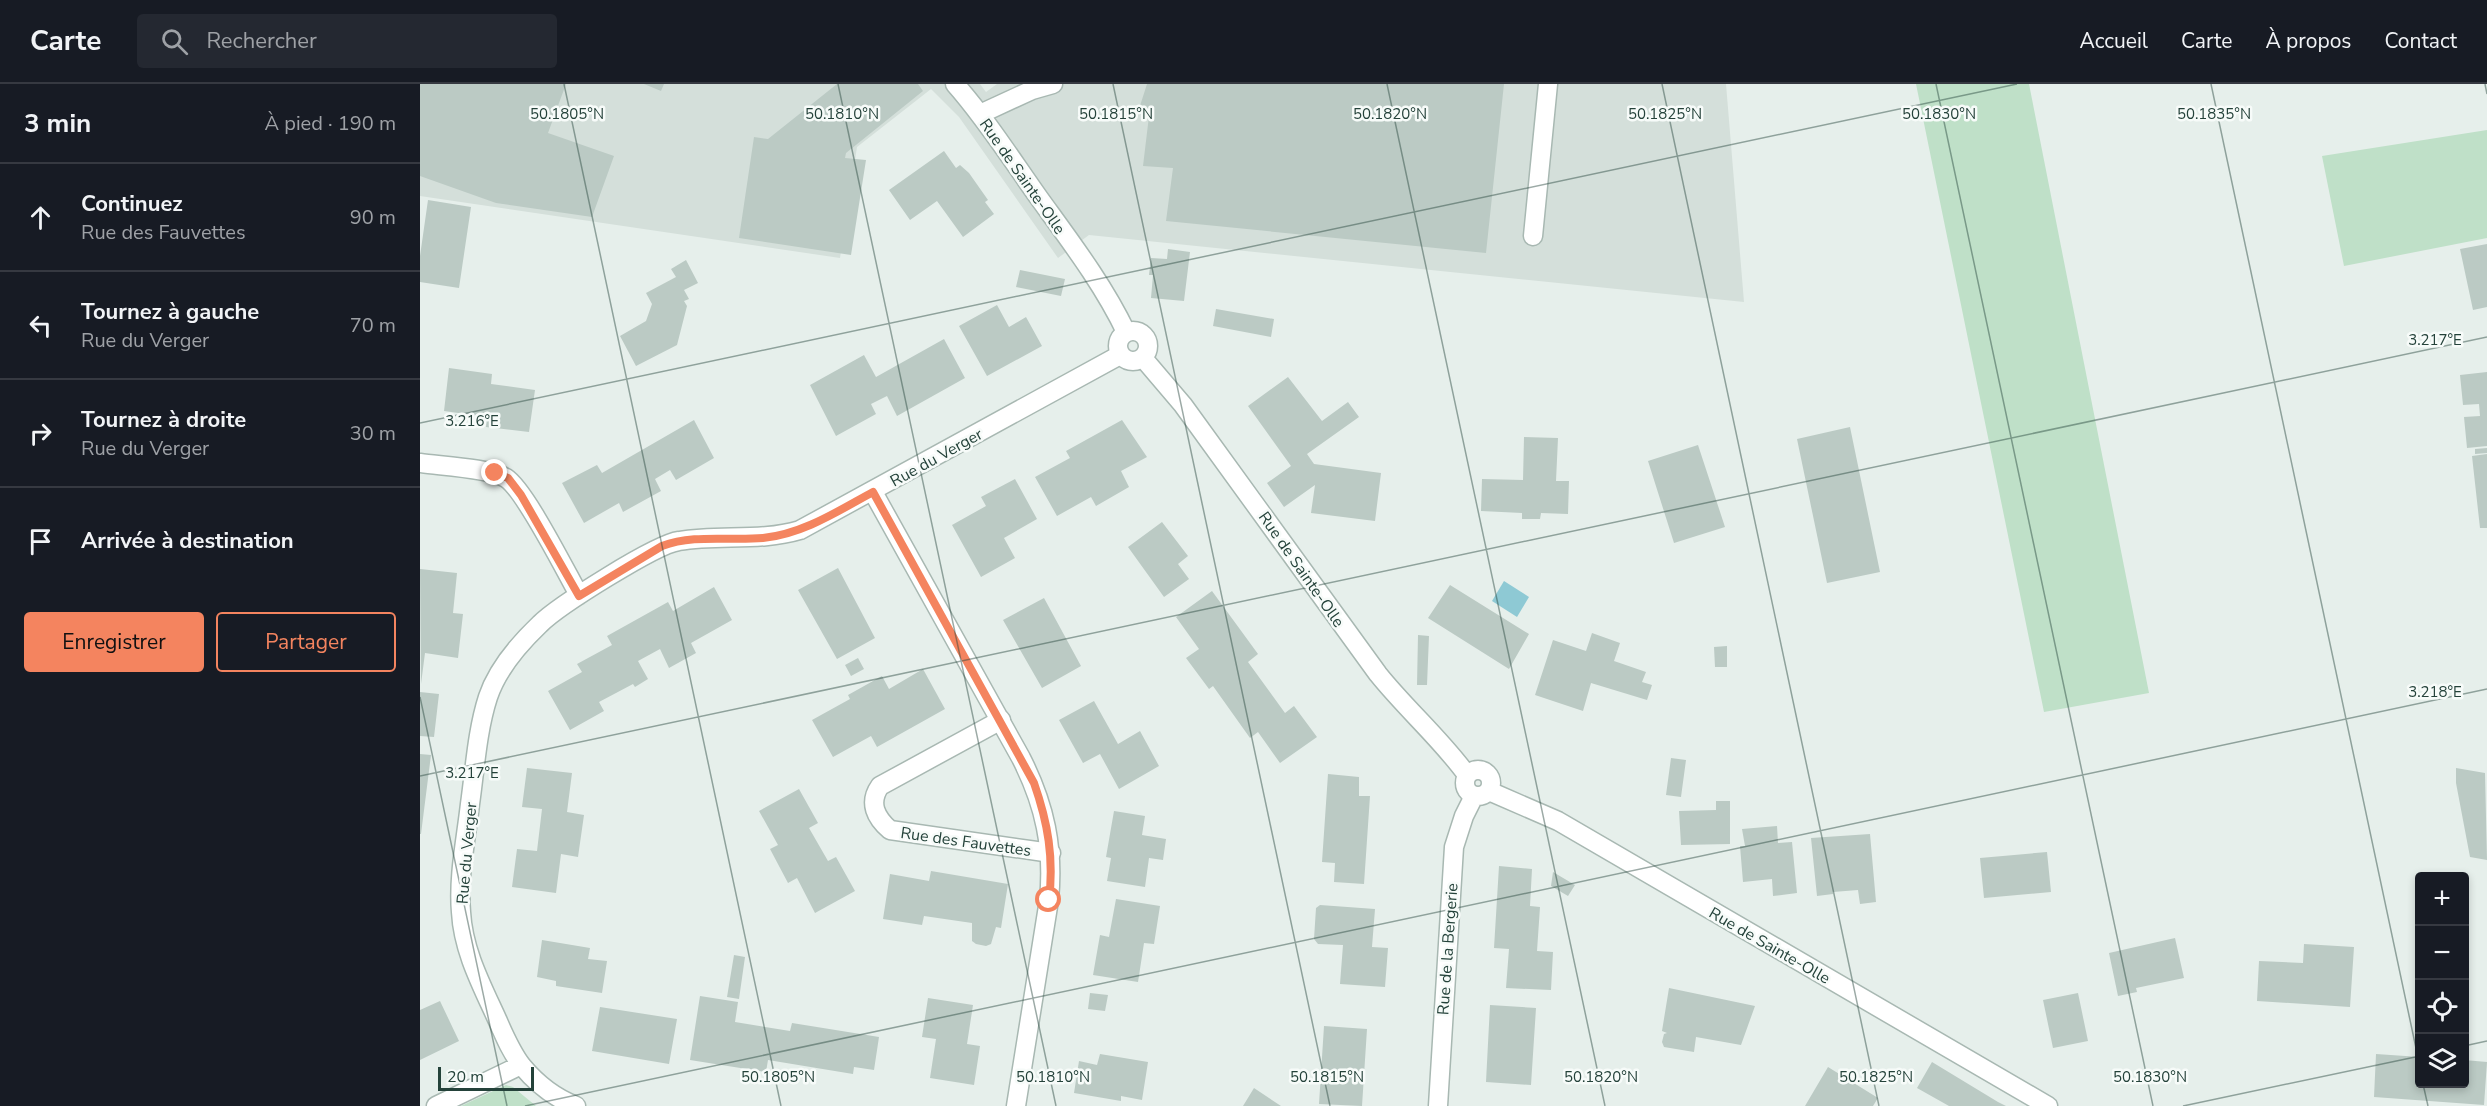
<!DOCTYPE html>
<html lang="fr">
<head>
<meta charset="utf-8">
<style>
  :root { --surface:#171b24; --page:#242831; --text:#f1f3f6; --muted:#9ea1a6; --line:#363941; --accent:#f4845f }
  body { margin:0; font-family:"Nunito Sans",sans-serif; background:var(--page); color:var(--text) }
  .controls { position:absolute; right:18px; bottom:18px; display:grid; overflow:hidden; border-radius:6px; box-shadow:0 3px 9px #0003 }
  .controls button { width:54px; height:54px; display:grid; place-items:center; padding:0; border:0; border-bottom:2px solid var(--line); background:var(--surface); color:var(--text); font:30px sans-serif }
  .scale { position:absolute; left:18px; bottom:15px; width:96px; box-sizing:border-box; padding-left:6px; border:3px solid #24423a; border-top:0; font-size:16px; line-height:21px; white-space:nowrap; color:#24423a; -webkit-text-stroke:4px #f7fbf9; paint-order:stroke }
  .stop { position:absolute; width:18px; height:18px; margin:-14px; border:4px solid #f4845f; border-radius:50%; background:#fff }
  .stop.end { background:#f4845f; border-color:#fff; box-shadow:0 2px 6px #0008 }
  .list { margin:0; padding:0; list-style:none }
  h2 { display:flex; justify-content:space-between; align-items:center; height:78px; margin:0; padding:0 24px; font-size:26px }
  h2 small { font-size:20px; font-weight:400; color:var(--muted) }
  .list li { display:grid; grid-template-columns:39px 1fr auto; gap:18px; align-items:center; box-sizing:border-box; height:108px; padding:0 24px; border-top:2px solid var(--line) }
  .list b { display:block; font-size:22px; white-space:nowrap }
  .list p { margin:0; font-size:20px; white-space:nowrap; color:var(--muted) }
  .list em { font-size:20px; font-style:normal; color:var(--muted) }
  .actions { display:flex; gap:12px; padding:18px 24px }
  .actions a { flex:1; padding:14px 0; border:2px solid var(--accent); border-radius:6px; text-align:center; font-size:21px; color:var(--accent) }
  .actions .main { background:var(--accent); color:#111 }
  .icon { flex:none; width:33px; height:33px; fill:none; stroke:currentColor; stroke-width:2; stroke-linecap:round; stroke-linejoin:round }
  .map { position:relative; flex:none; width:2067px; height:1022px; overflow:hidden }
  header { display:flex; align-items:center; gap:36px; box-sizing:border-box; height:84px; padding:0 30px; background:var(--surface); border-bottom:2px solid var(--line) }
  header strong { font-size:28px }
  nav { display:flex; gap:33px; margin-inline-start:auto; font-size:21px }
  .search { width:420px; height:54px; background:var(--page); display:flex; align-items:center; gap:15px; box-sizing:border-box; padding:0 21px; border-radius:6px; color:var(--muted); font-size:22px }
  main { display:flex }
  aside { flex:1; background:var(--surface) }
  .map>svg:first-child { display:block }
  .built { fill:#d4dfda }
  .green { fill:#bfe0c8 }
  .water { fill:#8ec9d4 }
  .building { fill:#bbcac4 }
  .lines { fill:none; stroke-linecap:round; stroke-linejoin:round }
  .lane-casing { stroke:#a8b8b2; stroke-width:21 }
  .street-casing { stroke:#a8b8b2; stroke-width:21 }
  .lane { stroke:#fff; stroke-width:18 }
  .street { stroke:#fff; stroke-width:18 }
  .route { stroke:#f4845f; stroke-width:8 }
  .ticks { fill:none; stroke:#24423a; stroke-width:1.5; stroke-opacity:0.45 }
  .labels { text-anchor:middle; stroke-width:5; stroke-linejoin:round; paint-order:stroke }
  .street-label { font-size:16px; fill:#24423a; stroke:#f7fbf9 }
  .ticks-label { font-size:15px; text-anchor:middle; fill:#24423a; stroke:#f7fbf9; stroke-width:5; stroke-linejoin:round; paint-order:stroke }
</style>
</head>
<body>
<header>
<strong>Carte</strong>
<div class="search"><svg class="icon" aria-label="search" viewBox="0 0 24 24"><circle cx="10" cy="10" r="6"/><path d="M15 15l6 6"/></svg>Rechercher</div>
<nav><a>Accueil</a><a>Carte</a><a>À propos</a><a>Contact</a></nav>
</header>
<main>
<aside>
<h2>3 min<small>À pied · 190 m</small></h2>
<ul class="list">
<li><svg class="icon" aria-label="ahead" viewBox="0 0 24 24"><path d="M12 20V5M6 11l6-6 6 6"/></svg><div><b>Continuez</b><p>Rue des Fauvettes</p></div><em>90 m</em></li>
<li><svg class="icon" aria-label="left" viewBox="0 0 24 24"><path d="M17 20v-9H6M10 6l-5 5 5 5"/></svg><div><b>Tournez à gauche</b><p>Rue du Verger</p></div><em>70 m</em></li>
<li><svg class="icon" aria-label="right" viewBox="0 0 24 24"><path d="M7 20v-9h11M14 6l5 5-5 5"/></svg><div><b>Tournez à droite</b><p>Rue du Verger</p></div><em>30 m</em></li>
<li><svg class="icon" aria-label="arrive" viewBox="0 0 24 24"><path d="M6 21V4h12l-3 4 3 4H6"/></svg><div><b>Arrivée à destination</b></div></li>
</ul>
<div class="actions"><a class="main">Enregistrer</a><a>Partager</a></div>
</aside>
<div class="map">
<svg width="2067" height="1022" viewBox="0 0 2067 1022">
  <rect width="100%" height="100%" fill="#e6efeb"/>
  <path class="built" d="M0 0H560L566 8 577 0H1306L1324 218 669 151 638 174 539 33 511 5 437 63 420 174 0 112Z"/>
  <path class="green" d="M1496 0H1609L1729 609 1624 628Z
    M2067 46V154L1924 182 1902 72Z
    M86 1001 93 1003 116 1022H41Z"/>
  <path class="water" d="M1084 497 1109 513 1097 533 1072 517Z"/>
  <path class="building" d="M0 0H146L128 49 194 72 172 133 76 119 0 92Z
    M224 0H244L241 7Z
    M417 0H498L503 7 426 69 425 74 446 76 431 171 319 154 334 53 348 55Z
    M727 0H1084L1066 169 746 137 753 84 723 82 729 32 717 30 718 28Z
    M524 67 536 84 540 81 549 89 568 116 565 118 574 130 543 153 517 117 490 136 469 106Z
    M8 116 51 123 39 204 0 198V172Z
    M2067 160V223L2053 226 2040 165Z
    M748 165 770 168 764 217 731 214 733 191H729L731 174 747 175Z
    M266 176 278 199 264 206 269 215 264 217 267 222 257 261 216 282 200 252 226 237 232 220 226 209 256 193 251 185Z
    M600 186 645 195 641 212 596 203Z
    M577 221 589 243 606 233 622 262 567 292 539 242Z
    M796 225 854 235 851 253 793 242Z
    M524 255 545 294 477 332 467 312 451 320 456 330 416 352 390 301 444 271 456 293Z
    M29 284 72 290 71 300 115 306 109 348 66 343 67 333 24 327Z
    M2067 288V362L2047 364 2044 333 2060 332 2059 320 2043 321 2040 291Z
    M868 293 902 337 928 318 939 333 887 370 894 380 961 389 955 437 891 429 895 401 864 423 847 399 871 382 828 322Z
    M274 336 294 374 256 396 250 386 235 395 241 407 203 428 199 419 164 439 142 399 177 381 182 389Z
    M702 336 727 373 701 387 709 403 676 422 671 413 637 432 615 393 650 374 646 367Z
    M1430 343 1460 488 1407 499 1377 355Z
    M1104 353 1138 354 1136 397H1149L1148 430 1121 429 1120 435H1102V429L1061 427 1062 395 1103 396Z
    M1278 361 1305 443 1254 459 1228 377Z
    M2067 364V369L2055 370V365Z
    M2067 370V444H2060L2052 372Z
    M595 395 617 435 584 454 595 474 561 493 532 441 566 422 561 413Z
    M742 438 768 472 758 480 769 495 744 513 708 463Z
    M418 484 455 554 417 575 378 506Z
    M0 485 37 489 33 529 43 530 38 574 5 569 1 600Z
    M1030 501 1109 550 1089 585 1008 534Z
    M294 503 312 536 271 559 276 569 249 584 240 565 218 577 228 595 215 603 213 600 179 618 184 627 150 646 128 607 162 588 157 580 192 561 187 552 248 518 253 527Z
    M792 507 838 570 828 578 865 629 874 622 897 653 860 679 838 648 830 654 793 602 789 605 766 574 779 565 756 533Z
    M624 514 661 582 622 604 583 536Z
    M1172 549 1200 559 1194 577 1226 588 1222 598 1232 601 1227 616 1171 599 1163 627 1115 611 1133 556 1166 567Z
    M998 551 1009 552 1007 601H997Z
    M1307 562V583H1295L1294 563Z
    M438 574 444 585 431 592 425 581Z
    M503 585 525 625 457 663 451 652 413 673 392 636 430 615 428 611 462 592 469 605Z
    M0 608 19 610 14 653 0 652Z
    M674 617 698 660 720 647 739 682 699 705 680 670 663 679 639 636Z
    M0 670 11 671 1 750H0Z
    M1251 674 1266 676 1261 713 1246 711Z
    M107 684 152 689 147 728 164 731 158 773 141 770 136 809 92 803 97 765 117 767 122 725 102 723Z
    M2036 684 2065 689 2067 776 2050 773 2036 699Z
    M908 690 939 693V712H950L944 800 914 798 915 779 902 778Z
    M379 705 398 739 389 744 408 777 416 773 435 807 395 829 377 794 368 799 350 765 358 761 339 727Z
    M1296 717H1310V760L1261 761 1259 727 1296 726Z
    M694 727 725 732 722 751 746 755 743 776 729 774 725 803 687 797 691 774 686 773Z
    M1357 742 1358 759 1372 758 1377 809 1353 812 1352 795 1323 798 1320 762H1325L1322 745Z
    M1450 750 1456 818 1440 820 1438 806 1413 808V810L1397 812 1391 754Z
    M1627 768 1631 808 1564 814 1560 774Z
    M1079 782 1112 785 1110 822 1120 823 1117 867 1133 868 1131 906 1086 904 1089 865 1074 864Z
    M511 787 588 800 581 844 576 843 571 860 566 862 556 860 552 857V839L504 832 502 841 463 835 470 790 509 797Z
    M1133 788 1155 801 1148 812 1131 802Z
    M696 815 740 822 734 860 724 859 718 898 673 891 680 851 689 853Z
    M900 821 955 825 952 863 968 864 965 903 920 900 923 861 898 860 894 855 896 824Z
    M1755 854 1764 894 1716 904 1717 908 1698 912 1689 869Z
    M122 856 170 864 168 875 187 877 182 909 136 902V897L117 893Z
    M1884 860 1934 863 1930 923 1837 917 1839 877 1883 879Z
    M314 871 325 873 319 915 307 913Z
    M1249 904 1335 922 1321 961 1276 953 1274 968 1244 963 1242 958 1244 950 1247 949 1242 947Z
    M670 909 688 911 685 927 668 925Z
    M1658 909 1668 957 1633 964 1623 916Z
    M280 912 318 918 315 938 370 947 372 939 459 953 454 986 434 983 433 990 348 976 346 988 270 976Z
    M508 914 553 921 547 960 560 962 554 1001 510 994 516 955 502 953Z
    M20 917 39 957 0 976V926Z
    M1070 921 1116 924 1111 1001 1066 998Z
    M180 923 257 935 249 980 172 967Z
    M904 942 947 945 942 1022 899 1020Z
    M680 970 728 978 722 1016 701 1012V1017L654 1009 659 977 677 981Z
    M1956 970 2000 973V1000H2044V976L2067 978 2064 1021 1954 1013Z
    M1512 978 1578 1018 1586 1022H1529L1497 1004Z
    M1408 983 1458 1014 1453 1022H1385Z
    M834 1004 861 1022H823Z"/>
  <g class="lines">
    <g class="lane-casing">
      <path id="lane" d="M560 30 612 6 633 0
        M1113 152 1128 0
        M581 636 460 702C448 719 456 734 470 746L631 769"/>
    </g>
    <g class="street-casing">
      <path id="street" d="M535 0C566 35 592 76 619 114 650 157 683 200 706 248
        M698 262a15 15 0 1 1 30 0a15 15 0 1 1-30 0Z
        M723 274 763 321 958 590C986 625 1021 655 1047 691
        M0 379C21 382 70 384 86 394 105 406 146 488 159 511
        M453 408 601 674C625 721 634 764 629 816L596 1022
        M1045 699a13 13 0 1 1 26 0a13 13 0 1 1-26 0Z
        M1069 707 1138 737 1628 1022
        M16 1022 101 981
        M156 1022C135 1014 117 1000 102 982 91 968 84 951 77 935 61 900 43 866 41 828 38 792 46 756 50 720 55 685 57 647 68 613 77 586 99 560 120 540 138 522 236 460 259 457 300 450 340 458 380 446L700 271
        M1018 1022 1034 763 1044 732 1054 712"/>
    </g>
    <use href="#lane" class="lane"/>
    <use href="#street" class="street"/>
  </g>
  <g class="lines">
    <path class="route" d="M75 389 88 394 101 411 159 512 242 462C274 450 309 457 343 454 383 450 418 427 453 408L614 699C628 739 634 774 629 816"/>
  </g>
  <path class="ticks" d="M144 0 361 1022M418 0 636 1022M693 0 910 1022M967 0 1185 1022M1242 0 1459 1022M1516 0 1733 1022M1791 0 2000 983M2065 0 2067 10M0 339 1597 0M0 613 87 1022M0 692 2067 253M2044 962 2067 957M2003 1000 2008 1022M105 1022 2067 605M1763 1022 2000 972"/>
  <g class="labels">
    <g class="street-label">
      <text transform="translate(603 92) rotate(55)" y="6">Rue de Sainte-Olle</text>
      <text transform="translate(516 373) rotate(-29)" y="6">Rue du Verger</text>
      <text transform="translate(882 485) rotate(55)" y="6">Rue de Sainte-Olle</text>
      <text transform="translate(546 757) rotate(8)" y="6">Rue des Fauvettes</text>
      <text transform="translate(46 769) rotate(-85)" y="6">Rue du Verger</text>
      <text transform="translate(1350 861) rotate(30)" y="6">Rue de Sainte-Olle</text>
      <text transform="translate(1027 865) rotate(-86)" y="6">Rue de la Bergerie</text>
    </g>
  </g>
  <g class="ticks-label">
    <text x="147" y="35">50.1805°N</text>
    <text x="422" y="35">50.1810°N</text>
    <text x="696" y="35">50.1815°N</text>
    <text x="970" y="35">50.1820°N</text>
    <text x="1245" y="35">50.1825°N</text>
    <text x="1519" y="35">50.1830°N</text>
    <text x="1794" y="35">50.1835°N</text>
    <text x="2015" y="261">3.217°E</text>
    <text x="52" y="342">3.216°E</text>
    <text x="2015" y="613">3.218°E</text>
    <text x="52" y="694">3.217°E</text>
    <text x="358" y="998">50.1805°N</text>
    <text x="633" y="998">50.1810°N</text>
    <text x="907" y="998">50.1815°N</text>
    <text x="1181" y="998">50.1820°N</text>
    <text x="1456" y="998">50.1825°N</text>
    <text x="1730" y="998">50.1830°N</text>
  </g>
</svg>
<div class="controls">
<button>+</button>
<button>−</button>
<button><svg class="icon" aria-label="locate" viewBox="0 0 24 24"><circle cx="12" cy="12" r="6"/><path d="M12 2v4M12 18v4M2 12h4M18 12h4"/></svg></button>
<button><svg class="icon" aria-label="layers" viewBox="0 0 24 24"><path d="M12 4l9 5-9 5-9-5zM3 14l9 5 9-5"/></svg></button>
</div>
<div class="scale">20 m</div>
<div class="stop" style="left:629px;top:816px"></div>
<div class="stop end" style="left:75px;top:389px"></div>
</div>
</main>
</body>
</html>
